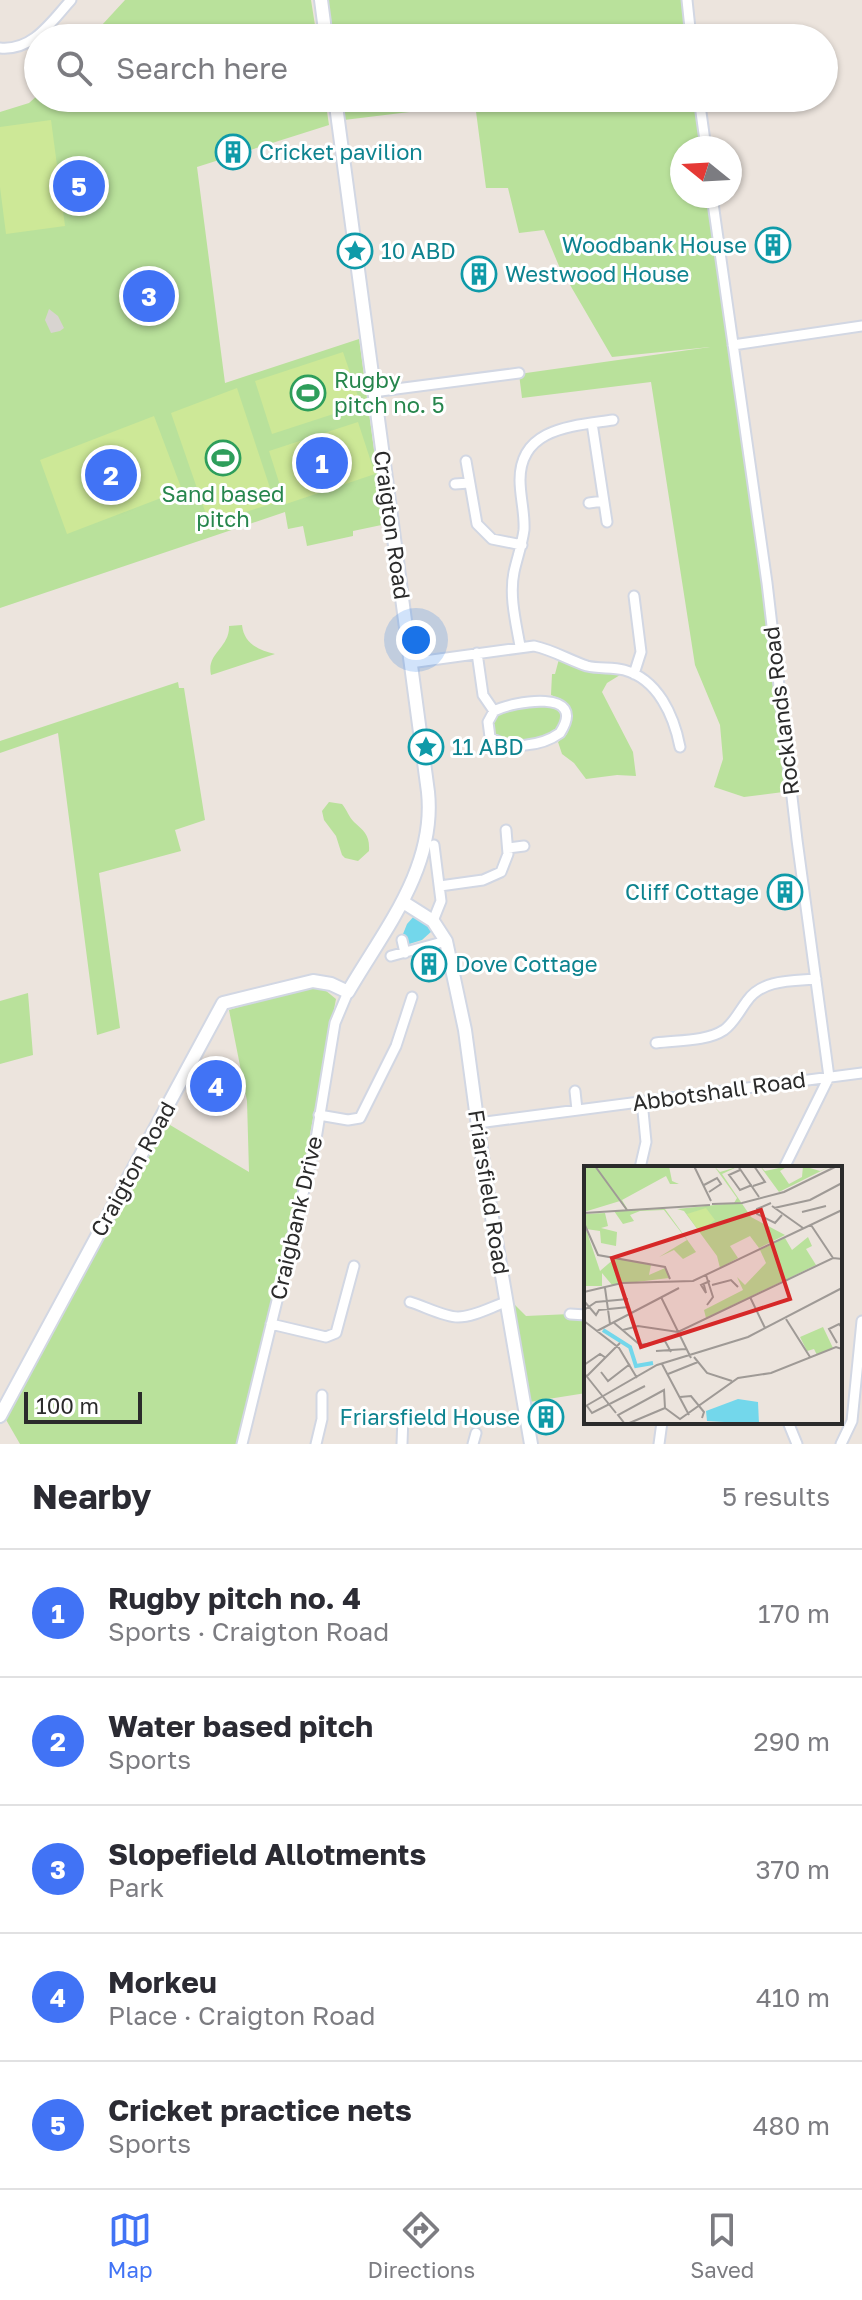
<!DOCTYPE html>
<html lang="en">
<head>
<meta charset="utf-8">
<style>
  :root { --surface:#fff; --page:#f7f7f7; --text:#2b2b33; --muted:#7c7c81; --line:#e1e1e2; --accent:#4173f5 }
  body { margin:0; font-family:"Golos Text",sans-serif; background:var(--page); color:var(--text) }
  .compass { position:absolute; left:670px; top:136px; width:72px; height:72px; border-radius:50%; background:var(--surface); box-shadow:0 2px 6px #0004; rotate:288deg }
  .scale { position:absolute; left:24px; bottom:20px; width:118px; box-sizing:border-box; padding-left:8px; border:4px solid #2b2b2b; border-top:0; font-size:22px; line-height:28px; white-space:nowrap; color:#2b2b2b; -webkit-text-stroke:6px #fff; paint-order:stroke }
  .you { position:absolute; left:416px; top:640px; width:28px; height:28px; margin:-20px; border:6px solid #fff; border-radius:50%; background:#1a73e8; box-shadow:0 0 0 12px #1a73e833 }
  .badge { display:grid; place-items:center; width:52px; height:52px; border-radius:50%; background:var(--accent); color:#fff; font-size:26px; font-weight:700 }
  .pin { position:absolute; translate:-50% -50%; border:4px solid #fff; box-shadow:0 2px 8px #0006 }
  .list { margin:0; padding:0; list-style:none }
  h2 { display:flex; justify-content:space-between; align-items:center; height:104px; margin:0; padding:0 32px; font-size:34px }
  h2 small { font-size:26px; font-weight:400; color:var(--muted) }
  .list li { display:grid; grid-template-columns:52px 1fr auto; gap:24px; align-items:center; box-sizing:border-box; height:128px; padding:0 32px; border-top:2px solid var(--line) }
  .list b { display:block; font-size:30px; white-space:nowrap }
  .list p { margin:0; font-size:26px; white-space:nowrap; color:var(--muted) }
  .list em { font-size:26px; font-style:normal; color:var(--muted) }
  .icon { flex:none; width:44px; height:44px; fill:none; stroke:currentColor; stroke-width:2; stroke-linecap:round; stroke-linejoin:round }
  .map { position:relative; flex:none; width:862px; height:1444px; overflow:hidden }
  .search { position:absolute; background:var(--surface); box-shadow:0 2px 6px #0004; left:24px; right:24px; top:24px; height:88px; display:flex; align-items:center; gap:20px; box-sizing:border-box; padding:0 28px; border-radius:44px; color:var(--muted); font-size:30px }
  .sheet { height:744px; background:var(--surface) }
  nav { display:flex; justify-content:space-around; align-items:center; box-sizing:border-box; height:112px; border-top:2px solid var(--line); background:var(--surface); font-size:22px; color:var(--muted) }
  nav a { display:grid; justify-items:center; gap:4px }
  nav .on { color:var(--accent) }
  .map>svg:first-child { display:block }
  .green { fill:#b9e19b }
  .pitch { fill:#cde897 }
  .plaza { fill:#d8d4d0 }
  .water { fill:#73d7eb }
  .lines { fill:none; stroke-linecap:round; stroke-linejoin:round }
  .minor-casing { stroke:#d2d7e3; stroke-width:13 }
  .tertiary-casing { stroke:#d2d7e3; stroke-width:16 }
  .minor { stroke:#fff; stroke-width:9 }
  .tertiary { stroke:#fff; stroke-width:12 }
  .labels { text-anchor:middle; stroke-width:6; stroke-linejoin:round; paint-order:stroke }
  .culture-label { font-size:22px; fill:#0d838f; stroke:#fff; text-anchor:start }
  .leisure-label { font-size:22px; fill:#27864d; stroke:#fff; text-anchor:start }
  .street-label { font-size:22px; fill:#2b2b2b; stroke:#fff }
  .inset-river { fill:none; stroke:#73d7eb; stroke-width:4 }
  .inset-road { fill:none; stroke:#9f9a96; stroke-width:2 }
  .view { fill:#d62828; fill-opacity:0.15; stroke:#d62828; stroke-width:4 }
  .inset-edge { fill:none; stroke:#2b2b2b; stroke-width:4 }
</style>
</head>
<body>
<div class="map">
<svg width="862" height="1444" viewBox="0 0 862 1444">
  <rect width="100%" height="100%" fill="#ece4dd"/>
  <path class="green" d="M125 0H311L317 38H90Z
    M327 0H686L691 38H332Z
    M38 95V98H325L329 125 197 167 225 383 359 339 378 480 385 479 391 523 353 531V536L307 546 303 526 288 529 285 512 0 608V112L29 103Z
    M341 98H699L706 148H682V196H712L791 791 744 797 714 787 723 759 720 725 695 665 651 382 522 398 519 374 710 347 612 357 559 266 544 230 519 233 508 188H486L475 104 344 120Z
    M242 625C244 644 259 650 275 654L211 675C206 653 230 648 229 626Z
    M559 659 586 671 620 675 607 683 602 692 633 752 636 776 617 775 586 779 574 763 562 754 558 742 567 734 572 717 561 699 551 695 552 674H555Z
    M178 682 179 688H184L205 820 175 830 181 851 99 873 120 1028 97 1035 58 733 0 753V741Z
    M515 706H554L562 716V723C551 744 512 745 494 735L491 721 495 715Z
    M329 802 342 804C347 810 349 817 354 822 364 831 370 835 369 851L358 861 345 858 342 855 336 836 324 820 322 811Z
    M320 986 336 999 284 1269 242 1444H20L5 1418 165 1122 249 1172 247 1101 229 1010 302 988Z
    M28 993 33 1055 0 1064V1001Z
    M507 1297 526 1316 570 1314 586 1315V1393L523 1403Z"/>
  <path class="pitch" d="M51 120 65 226 6 234 0 187V127Z
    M80 167 91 201 79 206 67 172Z
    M343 352 361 405 272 434 255 381Z
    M237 388 275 503 209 523 171 413Z
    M154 416 182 490 67 534 40 460Z
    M358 422 375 474 286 504 269 451Z"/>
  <path class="plaza" d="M49 309 58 316 64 328 60 331 51 333 45 320Z"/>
  <path class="water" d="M415 915 433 930 422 940 409 944 403 934 407 924Z"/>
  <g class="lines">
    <g class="minor-casing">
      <path id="minor" d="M687 0 691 38
        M0 48C33 51 51 22 71 0
        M699 98 706 148
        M712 196 767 583 797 840 829 1077 784 1168
        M733 345 862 326
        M373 392 519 373
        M592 423 607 522
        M466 461 477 524 492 539 522 545
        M455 484 469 483
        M589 503 603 501
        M634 596 641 652 634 674
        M520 646C516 623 509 596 514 572 517 558 522 545 524 530 525 513 520 497 520 480 520 427 574 426 613 420
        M477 653 483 695 494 711 488 722 490 737C509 751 542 746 560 733 589 688 513 701 494 711
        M410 663 534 646C553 650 569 660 587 666 599 669 612 667 624 670 658 679 674 716 680 747
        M508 848 524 846
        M440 886 483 880 501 872 508 854 506 830
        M433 921 441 901 434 845
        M402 940 405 953
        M391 956 446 941
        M656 1043C676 1040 706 1042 724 1030 734 1023 740 1010 747 1001 762 979 793 981 816 979
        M575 1091 577 1110
        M319 1115 348 1120 360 1118 396 1046 412 997
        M478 1123 862 1073
        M640 1168 646 1142 642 1101
        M410 1302C424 1306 444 1317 458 1317 474 1317 491 1307 506 1302
        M570 1314 586 1315
        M271 1324 326 1337 336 1333 354 1266
        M788 1422 797 1444
        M242 1444 315 1145 335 1023 348 992
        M316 1444 322 1419V1395
        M402 1444 403 1416
        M473 1444 476 1433
        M659 1444 662 1422
        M841 1444 852 1421 862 1321"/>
    </g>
    <g class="tertiary-casing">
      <path id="tertiary" d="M321 0 326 38
        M403 902 433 921 446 941 465 1030 484 1171 531 1444
        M0 1416 223 1003 313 981 331 984 348 992C384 930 436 868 428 792L335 98"/>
    </g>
    <use href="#minor" class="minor"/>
    <use href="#tertiary" class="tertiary"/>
  </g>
  <defs>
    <g id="building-ring" transform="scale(1.8)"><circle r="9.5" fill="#fff" stroke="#0f9aa8" stroke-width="1.5"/><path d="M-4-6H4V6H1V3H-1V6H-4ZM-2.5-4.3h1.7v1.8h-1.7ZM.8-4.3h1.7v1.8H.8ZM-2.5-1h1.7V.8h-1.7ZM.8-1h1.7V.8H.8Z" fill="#0f9aa8"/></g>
    <g id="sight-ring" transform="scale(1.8)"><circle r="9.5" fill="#fff" stroke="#0f9aa8" stroke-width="1.5"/><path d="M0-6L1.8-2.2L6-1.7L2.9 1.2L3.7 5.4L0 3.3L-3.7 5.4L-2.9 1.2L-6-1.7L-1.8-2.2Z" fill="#0f9aa8"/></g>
    <g id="stadium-ring" transform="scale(1.8)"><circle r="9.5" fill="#fff" stroke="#2e9e5b" stroke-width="1.5"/><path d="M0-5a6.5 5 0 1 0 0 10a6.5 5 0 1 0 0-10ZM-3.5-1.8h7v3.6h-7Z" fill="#2e9e5b"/></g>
  </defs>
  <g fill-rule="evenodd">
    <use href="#building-ring" x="233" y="152"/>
    <use href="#building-ring" x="773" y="245"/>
    <use href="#sight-ring" x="355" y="251"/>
    <use href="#building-ring" x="479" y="274"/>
    <use href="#stadium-ring" x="308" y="393"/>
    <use href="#stadium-ring" x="223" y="458"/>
    <use href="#sight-ring" x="426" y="747"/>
    <use href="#building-ring" x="785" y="892"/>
    <use href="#building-ring" x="429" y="964"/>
    <use href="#building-ring" x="546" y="1417"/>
  </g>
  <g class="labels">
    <g class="culture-label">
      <text x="259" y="160">Cricket pavilion</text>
      <text x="747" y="253" text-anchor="end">Woodbank House</text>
      <text x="381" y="259">10 ABD</text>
      <text x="505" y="282">Westwood House</text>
      <text x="452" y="755">11 ABD</text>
      <text x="759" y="900" text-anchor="end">Cliff Cottage</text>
      <text x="455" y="972">Dove Cottage</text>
      <text x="520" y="1425" text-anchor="end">Friarsfield House</text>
    </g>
    <g class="leisure-label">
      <text x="334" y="388">Rugby<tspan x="334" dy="25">pitch no. 5</tspan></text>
      <text x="223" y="502" text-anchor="middle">Sand based<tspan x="223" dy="25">pitch</tspan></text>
    </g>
    <g class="street-label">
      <text transform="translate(392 525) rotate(82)" y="8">Craigton Road</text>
      <text transform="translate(781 711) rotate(-97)" y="8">Rocklands Road</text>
      <text transform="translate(719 1091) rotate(-8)" y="8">Abbotshall Road</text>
      <text transform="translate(133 1169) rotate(-61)" y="8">Craigton Road</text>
      <text transform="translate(489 1192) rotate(81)" y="8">Friarsfield Road</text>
      <text transform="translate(296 1218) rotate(-77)" y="8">Craigbank Drive</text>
    </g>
  </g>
  <g transform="translate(584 1166)">
    <rect width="258" height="258" fill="#ece4dd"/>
    <path d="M0 0H85L88 15 95 18H86L82 10 38 34 44 44 81 43 112 86 99 93 90 84 75 91 103 74 80 44 56 45 46 49 50 55 39 58 30 45 42 44 36 35 0 46ZM130 0 136 6 153 1 138 8 167 51 201 69 175 82 166 70 146 80 154 92 136 102 133 90 100 45 93 43 150 37 153 32ZM176 0 181 5 204 0 196 5 205 18 218 11 219 0 236 5 247 0 195 26ZM21 47 24 60 17 62 33 66 32 80 17 77 16 65 2 63 16 105 31 92 67 99 65 109 81 102 85 112 28 119 18 107V120H0V48ZM224 71 228 80 222 83 232 99 122 152 120 144 159 124 153 111 161 119 182 97 176 84 201 72 208 84ZM239 161 249 182 233 189 230 183 223 185 216 171Z" fill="#b9e19b"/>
    <path d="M122 42 131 54 115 65 103 48Z" fill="#cde897"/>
    <path d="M154 233 174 236 175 258 123 255 122 245Z" fill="#73d7eb"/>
    <path class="inset-river" d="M19 164 46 181 52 200 69 197"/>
    <path class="inset-road" d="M11 0 43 44M110 0 127 35M154 0 175 31M156 4 145 9 151 17 156 24 168 19M120 19 133 12 137 18 125 26M169 20 181 16 170 0M187 37 173 43V48L191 57 198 49M128 38 158 37 200 26 253 0M188 40 219 62M190 42 226 34 258 17M218 46 242 40M0 47 126 39M0 57 14 89 81 101 86 113M227 59 249 92M122 109 129 131 123 139M120 119 122 127 117 119 126 115M128 119 147 114 154 121M21 122 26 158M0 126 38 117 109 115 258 44M77 131 107 192M166 131 181 162M0 135 12 149 15 144 45 141M0 144 12 136 44 133M202 153 226 191M0 155 35 182 53 212M29 156 56 179 81 175 87 186M39 164 54 160 94 166 249 92 258 93M13 165 95 122M253 177 245 163 255 158 258 162M72 185 102 183M110 191 123 207 148 215M78 198 105 249M0 199 16 188 22 192M17 206 24 215 46 198M0 207 32 247M84 208 114 196M3 210 36 177M96 231 107 230 120 246 118 252M3 240 8 247 61 220M0 241 73 199 164 171 258 122M81 242 96 253 154 212 187 207 252 181 258 183M41 258 34 249 80 224 81 242M43 258 81 242"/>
    <path class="view" d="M177 44 206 133 57 181 28 92Z"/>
    <rect width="258" height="258" class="inset-edge"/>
  </g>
</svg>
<svg class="compass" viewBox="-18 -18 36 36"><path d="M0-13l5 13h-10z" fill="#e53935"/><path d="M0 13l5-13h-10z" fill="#7c7c81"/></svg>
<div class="scale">100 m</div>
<div class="you"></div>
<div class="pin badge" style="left:322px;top:463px">1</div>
<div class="pin badge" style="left:111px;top:475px">2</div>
<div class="pin badge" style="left:149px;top:296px">3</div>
<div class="pin badge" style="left:216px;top:1086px">4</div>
<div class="pin badge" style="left:79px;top:186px">5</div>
<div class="search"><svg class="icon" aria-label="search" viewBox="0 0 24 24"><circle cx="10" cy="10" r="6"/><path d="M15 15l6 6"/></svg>Search here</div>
</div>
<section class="sheet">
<h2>Nearby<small>5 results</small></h2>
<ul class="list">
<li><span class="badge">1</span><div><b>Rugby pitch no. 4</b><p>Sports · Craigton Road</p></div><em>170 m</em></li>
<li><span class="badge">2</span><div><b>Water based pitch</b><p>Sports</p></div><em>290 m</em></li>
<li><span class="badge">3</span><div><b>Slopefield Allotments</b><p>Park</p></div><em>370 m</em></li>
<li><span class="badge">4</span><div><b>Morkeu</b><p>Place · Craigton Road</p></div><em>410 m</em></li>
<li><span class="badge">5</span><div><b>Cricket practice nets</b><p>Sports</p></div><em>480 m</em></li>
</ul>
</section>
<nav>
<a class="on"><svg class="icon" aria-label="map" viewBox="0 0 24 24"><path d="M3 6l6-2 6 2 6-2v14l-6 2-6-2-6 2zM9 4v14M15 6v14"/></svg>Map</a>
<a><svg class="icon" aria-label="directions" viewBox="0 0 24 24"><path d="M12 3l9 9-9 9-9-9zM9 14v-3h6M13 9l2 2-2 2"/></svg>Directions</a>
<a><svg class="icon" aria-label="saved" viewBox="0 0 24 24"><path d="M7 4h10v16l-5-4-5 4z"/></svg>Saved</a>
</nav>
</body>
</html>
